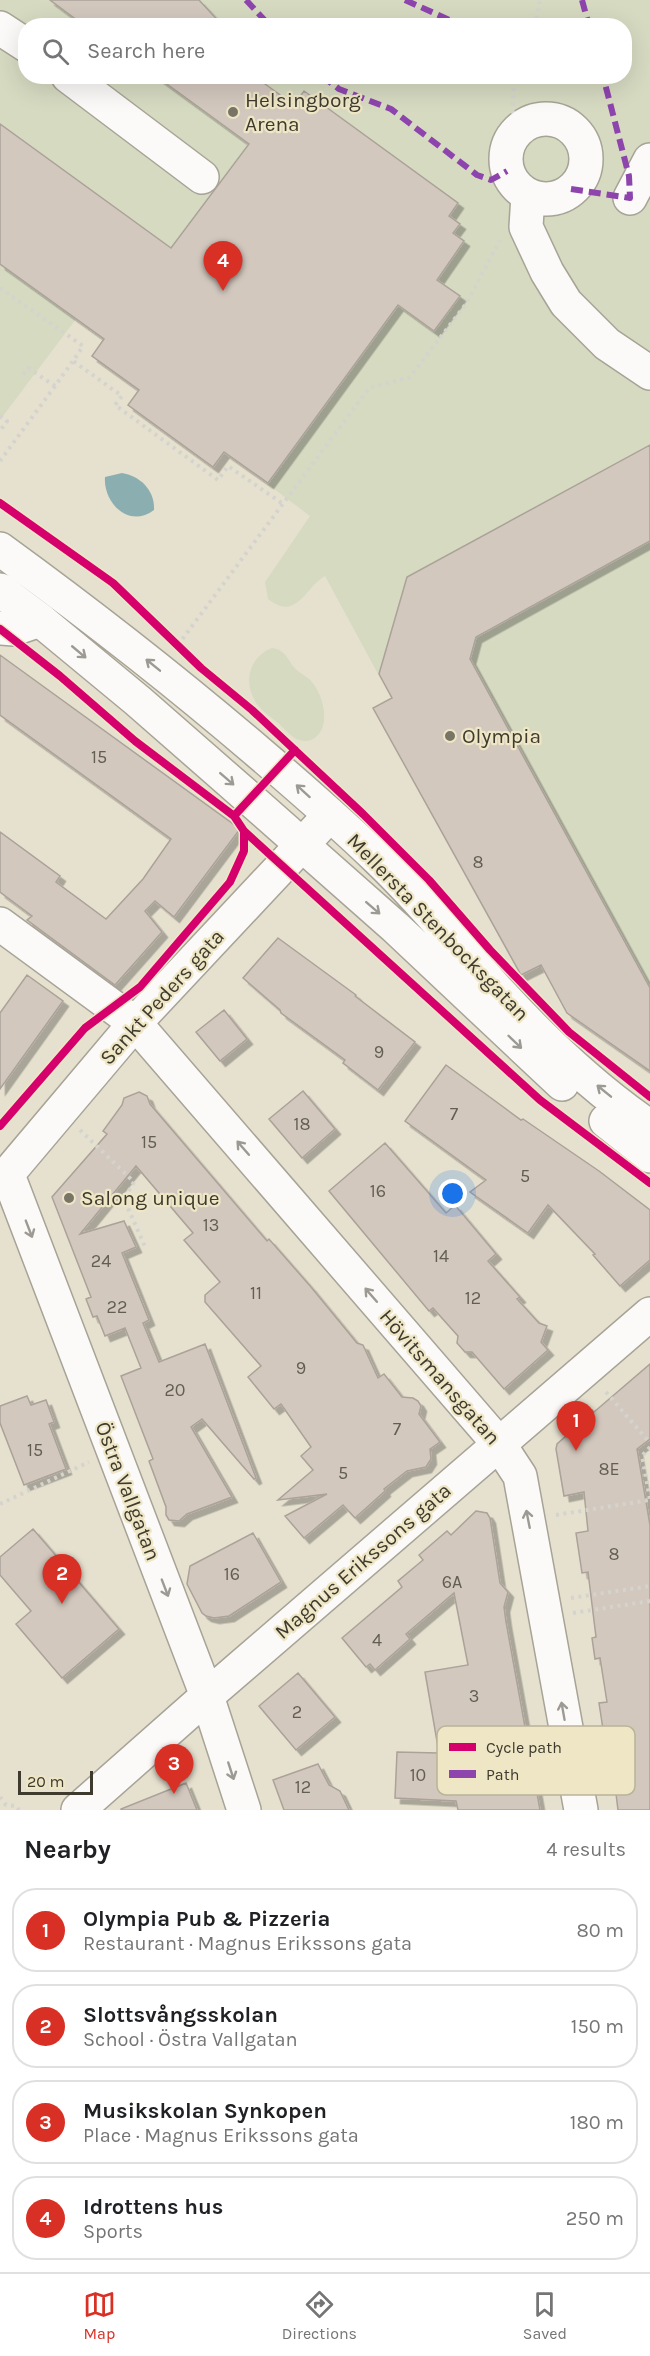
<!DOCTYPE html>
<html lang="en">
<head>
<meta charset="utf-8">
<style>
  :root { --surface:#fff; --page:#f2f2f2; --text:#202124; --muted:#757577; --line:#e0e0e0; --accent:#d93025 }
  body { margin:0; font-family:Karla,sans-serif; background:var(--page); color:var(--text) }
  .scale { position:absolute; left:18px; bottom:15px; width:75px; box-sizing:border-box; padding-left:6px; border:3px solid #3e3b2e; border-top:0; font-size:16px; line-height:21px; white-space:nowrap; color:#3e3b2e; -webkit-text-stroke:4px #efe6c6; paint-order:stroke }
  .you { position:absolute; left:453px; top:1194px; width:21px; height:21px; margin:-15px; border:4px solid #fff; border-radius:50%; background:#1a73e8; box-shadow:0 0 0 9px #1a73e833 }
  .badge { display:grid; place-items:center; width:39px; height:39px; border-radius:50%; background:var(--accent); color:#fff; font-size:20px; font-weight:700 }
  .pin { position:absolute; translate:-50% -50px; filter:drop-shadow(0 2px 3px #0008) }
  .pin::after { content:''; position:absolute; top:32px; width:21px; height:18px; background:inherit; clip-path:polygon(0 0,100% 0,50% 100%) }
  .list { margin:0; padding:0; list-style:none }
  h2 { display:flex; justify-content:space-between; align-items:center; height:78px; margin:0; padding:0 24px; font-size:26px }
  h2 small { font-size:20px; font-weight:400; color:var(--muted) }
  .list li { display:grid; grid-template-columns:39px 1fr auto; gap:18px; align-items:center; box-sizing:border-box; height:84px; margin:0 12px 12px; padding:0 12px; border:2px solid var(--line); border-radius:24px }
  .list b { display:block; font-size:22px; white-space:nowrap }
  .list p { margin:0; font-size:20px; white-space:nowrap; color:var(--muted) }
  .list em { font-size:20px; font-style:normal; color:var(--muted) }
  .icon { flex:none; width:33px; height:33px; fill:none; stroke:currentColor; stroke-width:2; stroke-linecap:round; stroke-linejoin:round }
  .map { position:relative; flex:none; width:650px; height:1810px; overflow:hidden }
  .search { position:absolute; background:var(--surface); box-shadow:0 6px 24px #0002; left:18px; right:18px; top:18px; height:66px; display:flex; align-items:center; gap:15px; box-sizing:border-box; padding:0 21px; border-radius:24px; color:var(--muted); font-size:22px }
  .sheet { height:462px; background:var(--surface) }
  nav { display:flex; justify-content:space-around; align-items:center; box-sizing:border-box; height:84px; border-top:2px solid var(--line); background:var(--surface); font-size:16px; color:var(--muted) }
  nav a { display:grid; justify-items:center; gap:3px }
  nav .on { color:var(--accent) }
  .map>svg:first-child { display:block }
  .green { fill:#d6dac1; fill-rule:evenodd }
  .water { fill:#8bafb0 }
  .building { fill:#d3c8be; stroke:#aba299; stroke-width:1.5; filter:url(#shadow) }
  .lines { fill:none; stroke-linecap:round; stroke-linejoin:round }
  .minor-casing { stroke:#a7a396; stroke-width:36 }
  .major-casing { stroke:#a7a396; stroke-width:36 }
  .path { stroke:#d4d3cd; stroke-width:4; stroke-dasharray:3 4.5; stroke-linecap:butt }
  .minor { stroke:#fbfaf8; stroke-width:33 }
  .major { stroke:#fbfaf8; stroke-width:33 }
  .quiet { stroke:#8e44ad; stroke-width:6; stroke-dasharray:12 6; stroke-linecap:butt }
  .cycleway-casing { stroke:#efe6c6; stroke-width:11 }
  .cycleway { stroke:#d6006c; stroke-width:8 }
  .oneway { stroke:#9c9a93 }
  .poi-dot { fill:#797566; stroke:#efe6c6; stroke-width:2 }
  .labels { text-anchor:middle; stroke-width:4.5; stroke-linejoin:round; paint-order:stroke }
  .number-label { font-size:18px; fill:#635e52 }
  .poi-label { font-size:21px; fill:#3e3b2e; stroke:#efe6c6; text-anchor:start }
  .street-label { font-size:21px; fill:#3e3b2e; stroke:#efe6c6 }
  .key { fill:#efe6c6; stroke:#bab398; stroke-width:1.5 }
  .key-label { font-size:16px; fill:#3e3b2e }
</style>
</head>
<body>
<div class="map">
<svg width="650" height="1810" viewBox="0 0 650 1810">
  <defs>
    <filter id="shadow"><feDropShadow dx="5.5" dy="5.5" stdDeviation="0" flood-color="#0004"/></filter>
  </defs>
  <rect width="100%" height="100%" fill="#e6e1cf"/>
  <path class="green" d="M0 0H650V1070L567 1013 541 965 521 975 373 708 391 698 325 576C305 587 297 622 268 599L265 582 310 516 225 452 213 467 128 405 138 390 93 357 103 339 76 319 0 420ZM26 26H624V76H26Z
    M272 648C288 650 287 662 298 671 303 675 308 677 312 682 323 695 331 724 316 737 312 741 305 742 299 740 292 738 284 728 278 723 271 717 259 709 255 701 243 681 250 656 272 648Z"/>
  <path class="water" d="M122 473C140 476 155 490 154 510 129 529 103 503 105 477Z"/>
  <path class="building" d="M50 0H199L223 26H85Z
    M156 76H254L294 105 304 91 458 203 449 216 460 224 453 233 464 241 437 280 460 296 434 331 398 305 268 483 224 452 213 467 128 405 139 390 92 356 104 339 0 264V124L171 248 249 144Z
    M650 445V541L476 637 470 659 650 988V1071L567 1013 541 965 521 975 373 708 392 698 379 674 407 577Z
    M0 655 240 829 174 917 155 901 145 911 162 932 115 985 27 920 32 916 0 892V832L60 876 56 882 106 919 143 879 171 839 0 715Z
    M278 938 356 995 355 996 415 1042 378 1090 343 1063 345 1060 281 1013 280 1010 243 978Z
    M27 975 63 1001 0 1089V1013Z
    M224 1010 247 1039 220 1061 196 1032Z
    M446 1065 521 1120 523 1119 599 1171 650 1210V1260L620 1286 593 1255 595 1254 548 1205 528 1233 470 1192 486 1180 405 1121Z
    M303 1091 335 1129 302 1158 269 1119Z
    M139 1092 147 1096 150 1104 267 1241 269 1239 311 1287 357 1343 363 1345 378 1378 384 1374 402 1397 413 1398 418 1401 421 1406 419 1414 440 1442 430 1449 431 1459 426 1467 407 1471 384 1489 385 1491 355 1518 343 1505 304 1538 285 1516 327 1494 278 1500 313 1470 301 1456 311 1447 281 1404 274 1409 248 1377 261 1366 205 1302V1295L220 1282 184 1240 193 1233 136 1166 80 1234 124 1221 136 1247 122 1253 149 1320 143 1323 159 1362 205 1344 256 1478 254 1479 202 1419 191 1427 232 1497 187 1514 179 1521 169 1520 166 1515V1507L149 1461 153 1459 121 1376 141 1368 125 1328 105 1336 97 1316 93 1317 86 1299 91 1297 52 1197 107 1134 103 1131 122 1105 124 1098Z
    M385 1143 446 1213 455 1205 496 1254 488 1261 520 1297 517 1299 539 1323 547 1326 541 1342 548 1350 504 1389 472 1352H465L457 1343 458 1336 433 1308 429 1311 329 1191Z
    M650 1364V1439L637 1449 650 1525V1810H618L612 1761 608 1762 599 1703 607 1702 600 1658 595 1659 592 1638 596 1637 588 1572 582 1573 576 1533 588 1531 584 1492 564 1496 556 1449 557 1444 567 1435 566 1433 592 1410 594 1412Z
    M27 1396 31 1405 46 1400 54 1422 49 1424 66 1469 24 1485 0 1423V1406Z
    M476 1511 487 1513 490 1518 500 1583 508 1592 504 1607 506 1622 540 1810H458L456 1801 395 1798 397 1752 439 1753 425 1672 468 1665 454 1593 406 1634 410 1639 375 1670 370 1664 366 1667 342 1638 402 1587 398 1581 423 1560 419 1555 447 1531 451 1535Z
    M33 1529 119 1629 62 1678 16 1624 31 1611 0 1575V1557Z
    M253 1533 281 1582 229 1616 214 1618 206 1616 202 1613 187 1584 190 1566Z
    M298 1673 335 1717 296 1750 259 1706Z
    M318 1764 329 1785 340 1791 349 1810H284L273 1780Z
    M186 1783 197 1810H121V1809Z"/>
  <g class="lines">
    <g class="minor-casing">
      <path id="minor" d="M0 28 26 45
        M68 76 202 177
        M506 159a40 40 0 1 1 80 0a40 40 0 1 1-80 0Z
        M528 195 526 227 547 272 566 303 607 344 650 373
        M630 198 650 160
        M0 628 14 629 40 620
        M0 924 135 1023 499 1444 520 1476 581 1810
        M8 1175 207 1696 244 1810
        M0 1183 135 1023 330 815
        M78 1810 207 1696 650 1314"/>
    </g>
    <g class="major-casing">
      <path id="major" d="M0 549C88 613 174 680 257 751 298 786 340 822 379 860 422 901 459 947 498 991 542 1039 596 1090 650 1127
        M0 590 40 620 138 701 250 799 395 927 562 1084
        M606 1121 650 1156"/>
    </g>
    <path class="path" d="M535 26 540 0
      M512 136 514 76
      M0 288 83 346 73 361 122 396 115 405 218 480 228 466 283 504
      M23 374 28 368 55 386 73 361
      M0 416 7 421 0 431
      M0 461 55 386
      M178 645 369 388 410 377 466 304 500 240
      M80 1130 134 1182 124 1199 146 1249
      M606 1392 650 1443
      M650 1447 642 1456 650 1500
      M0 1504 89 1462
      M556 1515 650 1500
      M571 1598 650 1586
      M573 1613 650 1601
      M0 1797 6 1805 16 1806 19 1810"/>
    <use href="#minor" class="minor"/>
    <use href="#major" class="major"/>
    <path class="quiet" d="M246 0 270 26
      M405 0 463 26
      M582 0 589 26
      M322 76 339 89 391 109 477 175 491 180 507 171
      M571 189 630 198 629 176 603 76"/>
    <g class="cycleway-casing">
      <path id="cycleway" d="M0 503 113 583 201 668 252 710 363 814 429 880 490 950 569 1032 650 1097
        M0 629 60 676 135 741 234 816 244 831V851L230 882 140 987 85 1028 0 1126
        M234 816 295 750
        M244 831 540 1100 650 1183"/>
    </g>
    <use href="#cycleway" class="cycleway"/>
  </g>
  <defs><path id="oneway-shaft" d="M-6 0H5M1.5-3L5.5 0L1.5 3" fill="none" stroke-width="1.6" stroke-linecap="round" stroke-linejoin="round" transform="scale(1.5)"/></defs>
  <g class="oneway">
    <use href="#oneway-shaft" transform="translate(79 652) rotate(40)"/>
    <use href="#oneway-shaft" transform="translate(153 665) rotate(-141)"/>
    <use href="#oneway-shaft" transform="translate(227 779) rotate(41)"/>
    <use href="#oneway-shaft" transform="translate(303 791) rotate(-138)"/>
    <use href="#oneway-shaft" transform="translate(373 908) rotate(41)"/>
    <use href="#oneway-shaft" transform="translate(515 1042) rotate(44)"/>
    <use href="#oneway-shaft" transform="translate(604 1091) rotate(-141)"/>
    <use href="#oneway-shaft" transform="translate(243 1148) rotate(-131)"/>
    <use href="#oneway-shaft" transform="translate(29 1229) rotate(69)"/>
    <use href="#oneway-shaft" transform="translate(371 1295) rotate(-131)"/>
    <use href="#oneway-shaft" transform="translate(528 1519) rotate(-101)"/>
    <use href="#oneway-shaft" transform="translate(165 1588) rotate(69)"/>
    <use href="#oneway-shaft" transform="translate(563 1711) rotate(-100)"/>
    <use href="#oneway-shaft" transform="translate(231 1771) rotate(72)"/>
  </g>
  <g class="poi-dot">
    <circle cx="233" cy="112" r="6"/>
    <circle cx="450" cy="736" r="6"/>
    <circle cx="69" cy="1198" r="6"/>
  </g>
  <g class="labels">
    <g class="number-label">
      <text x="99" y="763">15</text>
      <text x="478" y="868">8</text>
      <text x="379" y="1058">9</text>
      <text x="454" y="1120">7</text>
      <text x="302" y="1130">18</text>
      <text x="149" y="1148">15</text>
      <text x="525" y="1182">5</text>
      <text x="378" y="1197">16</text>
      <text x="211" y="1231">13</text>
      <text x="441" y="1262">14</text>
      <text x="101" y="1267">24</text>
      <text x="256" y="1299">11</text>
      <text x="473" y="1304">12</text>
      <text x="117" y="1313">22</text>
      <text x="301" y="1374">9</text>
      <text x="175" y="1396">20</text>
      <text x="397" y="1435">7</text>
      <text x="35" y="1456">15</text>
      <text x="609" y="1475">8E</text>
      <text x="343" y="1479">5</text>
      <text x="614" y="1560">8</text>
      <text x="232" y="1580">16</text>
      <text x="452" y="1588">6A</text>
      <text x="377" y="1646">4</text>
      <text x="474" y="1702">3</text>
      <text x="297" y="1718">2</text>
      <text x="418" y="1781">10</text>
      <text x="303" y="1793">12</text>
    </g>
    <g class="poi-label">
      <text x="245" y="107">Helsingborg<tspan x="245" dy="24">Arena</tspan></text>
      <text x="462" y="743">Olympia</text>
      <text x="81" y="1205">Salong unique</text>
    </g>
    <g class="street-label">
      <text transform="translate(438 927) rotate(46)" y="7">Mellersta Stenbocksgatan</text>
      <text transform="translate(162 997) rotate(-48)" y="7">Sankt Peders gata</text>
      <text transform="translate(440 1377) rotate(49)" y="7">Hövitsmansgatan</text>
      <text transform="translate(128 1491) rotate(69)" y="7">Östra Vallgatan</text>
      <text transform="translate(363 1561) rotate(-41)" y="7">Magnus Erikssons gata</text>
    </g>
  </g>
  <rect x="437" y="1726" width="198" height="69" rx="9" class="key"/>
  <rect x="449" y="1743" width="27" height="8" fill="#d6006c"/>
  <rect x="449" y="1770" width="27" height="8" fill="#8e44ad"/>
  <g class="key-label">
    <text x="486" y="1753">Cycle path</text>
    <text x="486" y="1780">Path</text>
  </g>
</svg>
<div class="scale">20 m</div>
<div class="you"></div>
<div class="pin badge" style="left:576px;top:1451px">1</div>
<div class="pin badge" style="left:62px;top:1604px">2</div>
<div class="pin badge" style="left:174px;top:1794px">3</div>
<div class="pin badge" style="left:223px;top:291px">4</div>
<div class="search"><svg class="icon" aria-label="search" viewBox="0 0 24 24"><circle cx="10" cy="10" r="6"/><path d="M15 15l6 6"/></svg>Search here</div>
</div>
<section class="sheet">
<h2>Nearby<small>4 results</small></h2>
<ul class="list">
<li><span class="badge">1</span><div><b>Olympia Pub &amp; Pizzeria</b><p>Restaurant · Magnus Erikssons gata</p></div><em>80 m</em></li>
<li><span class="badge">2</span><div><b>Slottsvångsskolan</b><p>School · Östra Vallgatan</p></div><em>150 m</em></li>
<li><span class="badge">3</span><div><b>Musikskolan Synkopen</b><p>Place · Magnus Erikssons gata</p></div><em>180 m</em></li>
<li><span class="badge">4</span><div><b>Idrottens hus</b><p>Sports</p></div><em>250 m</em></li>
</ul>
</section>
<nav>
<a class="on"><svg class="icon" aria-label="map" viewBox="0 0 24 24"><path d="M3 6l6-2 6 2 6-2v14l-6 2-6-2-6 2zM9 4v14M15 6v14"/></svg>Map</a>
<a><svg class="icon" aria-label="directions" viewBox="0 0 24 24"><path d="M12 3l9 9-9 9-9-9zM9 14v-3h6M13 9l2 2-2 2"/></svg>Directions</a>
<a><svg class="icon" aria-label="saved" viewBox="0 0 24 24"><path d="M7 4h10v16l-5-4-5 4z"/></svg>Saved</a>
</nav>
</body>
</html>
